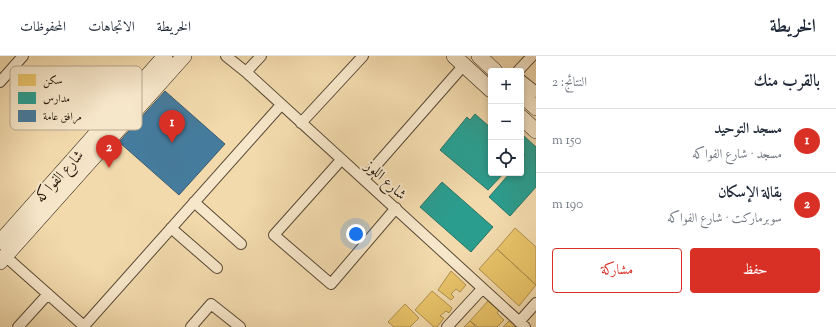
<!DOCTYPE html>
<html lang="ar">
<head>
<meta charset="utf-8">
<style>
  :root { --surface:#fff; --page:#f2f2f3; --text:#1f2937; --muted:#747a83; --line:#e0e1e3; --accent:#d93025 }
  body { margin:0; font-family:"Sorts Mill Goudy",Amiri,serif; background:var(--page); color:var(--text); direction:rtl }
  .controls { position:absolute; right:12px; top:12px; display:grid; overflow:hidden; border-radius:4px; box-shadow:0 2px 6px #0003 }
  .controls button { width:36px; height:36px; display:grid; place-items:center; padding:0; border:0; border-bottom:1px solid var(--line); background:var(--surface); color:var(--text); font:20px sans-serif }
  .you { position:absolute; left:356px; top:178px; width:14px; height:14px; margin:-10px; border:3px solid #fff; border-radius:50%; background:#1a73e8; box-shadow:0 0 0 6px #1a73e833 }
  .badge { display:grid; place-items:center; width:26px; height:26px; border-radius:50%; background:var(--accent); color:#fff; font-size:13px; font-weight:700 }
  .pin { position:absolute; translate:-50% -33px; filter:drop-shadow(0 1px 2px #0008) }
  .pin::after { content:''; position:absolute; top:21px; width:14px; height:12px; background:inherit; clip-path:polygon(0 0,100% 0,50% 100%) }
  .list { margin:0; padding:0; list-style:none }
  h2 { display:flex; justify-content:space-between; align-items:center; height:52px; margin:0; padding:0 16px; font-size:17px }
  h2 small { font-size:13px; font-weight:400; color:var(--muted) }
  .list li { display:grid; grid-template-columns:26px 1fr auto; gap:12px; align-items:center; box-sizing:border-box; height:64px; padding:0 16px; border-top:1px solid var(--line) }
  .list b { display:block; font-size:15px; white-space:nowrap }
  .list p { margin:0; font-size:13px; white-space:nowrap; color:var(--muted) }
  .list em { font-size:13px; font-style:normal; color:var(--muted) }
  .actions { display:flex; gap:8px; padding:12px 16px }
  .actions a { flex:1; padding:9px 0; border:1px solid var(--accent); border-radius:4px; text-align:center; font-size:14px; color:var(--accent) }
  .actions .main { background:var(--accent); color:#fff }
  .icon { flex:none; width:22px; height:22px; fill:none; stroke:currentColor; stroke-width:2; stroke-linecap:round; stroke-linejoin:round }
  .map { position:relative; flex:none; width:536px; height:271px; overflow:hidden; direction:ltr }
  header { display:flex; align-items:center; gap:24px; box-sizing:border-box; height:56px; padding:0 20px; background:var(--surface); border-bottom:1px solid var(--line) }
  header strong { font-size:19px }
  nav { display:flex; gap:22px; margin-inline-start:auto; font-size:14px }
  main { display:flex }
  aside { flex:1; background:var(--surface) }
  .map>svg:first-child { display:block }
  .homes { fill:#e9c46a; stroke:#ae914e }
  .schools { fill:#2a9d8f; stroke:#297567 }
  .public { fill:#457b9d; stroke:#3c5e71 }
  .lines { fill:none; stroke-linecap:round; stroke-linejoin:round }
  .street-casing { stroke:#594934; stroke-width:12 }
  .secondary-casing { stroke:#26190b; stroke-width:16 }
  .street { stroke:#f7e7ca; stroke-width:10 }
  .secondary { stroke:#f7e7ca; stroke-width:15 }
  .labels { text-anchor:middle; stroke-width:4; stroke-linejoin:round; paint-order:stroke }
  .street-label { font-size:15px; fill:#26190b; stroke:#f7e7ca }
  .key { fill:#f7e7ca; stroke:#b8a991; stroke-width:1 }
  .key-label { font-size:11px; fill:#26190b }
</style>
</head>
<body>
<header>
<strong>الخريطة</strong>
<nav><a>الخريطة</a><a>الاتجاهات</a><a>المحفوظات</a></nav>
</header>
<main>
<aside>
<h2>بالقرب منك<small>النتائج: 2</small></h2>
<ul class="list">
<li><span class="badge">1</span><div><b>مسجد التوحيد</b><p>مسجد · شارع الفواكه</p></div><em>150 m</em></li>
<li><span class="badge">2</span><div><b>بقالة الإسكان</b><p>سوبرماركت · شارع الفواكه</p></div><em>190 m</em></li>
</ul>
<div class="actions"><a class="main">حفظ</a><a>مشاركة</a></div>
</aside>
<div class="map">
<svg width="536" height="271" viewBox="0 0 536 271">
  <rect width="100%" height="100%" fill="#f2daad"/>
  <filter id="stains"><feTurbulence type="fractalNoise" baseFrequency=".005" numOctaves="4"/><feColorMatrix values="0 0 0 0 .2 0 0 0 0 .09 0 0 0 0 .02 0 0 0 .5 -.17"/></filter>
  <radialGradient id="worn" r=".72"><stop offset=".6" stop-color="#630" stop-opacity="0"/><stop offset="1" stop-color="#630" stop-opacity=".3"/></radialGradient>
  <path class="homes" d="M515 172 536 191V229L497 193Z
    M497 193 536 229 519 250 479 213Z
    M451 215 466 229 460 236 456 233 451 238 454 241 451 244 438 234Z
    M432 235 452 252 449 257 446 255 440 260 444 262 437 271H434L415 254Z
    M488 245 499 254 497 257 504 264 497 271H478L470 265Z
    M405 248 419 262 410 271H394L388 266Z
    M470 265 476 271H464Z
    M509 265 516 271H503Z"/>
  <path class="schools" d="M475 58 491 72V117H504L488 134 440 94 467 61 470 64Z
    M524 80 536 91V131L510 160 489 141 510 117H521V104L525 99 521 95V84Z
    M442 126 493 171 471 196 420 151Z"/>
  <path class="public" d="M165 35 225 88 179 139 119 86Z"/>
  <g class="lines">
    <g class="street-casing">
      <path id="street" d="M226 0 246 16 525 271
        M518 15 532 0
        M246 16 261 0
        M521 24 536 36
        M0 26 23 0
        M301 67 363 0
        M341 104 274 179 331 228 396 152
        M364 123 464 9
        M194 146 241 188
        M171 172 217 212
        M5 200 85 271
        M519 266 536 247
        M84 270 281 49
        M18 271 48 238
        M191 271 211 248 240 271
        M447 271 482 233"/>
    </g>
    <g class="secondary-casing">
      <path id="secondary" d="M454 0 491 34
        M479 0 495 15
        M521 38 536 52
        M521 61 536 75
        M0 186 165 0
        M0 206 184 0"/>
    </g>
    <use href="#street" class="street"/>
    <use href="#secondary" class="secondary"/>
  </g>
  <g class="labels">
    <g class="street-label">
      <text transform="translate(59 120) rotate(-48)" y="5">شارع الفواكه</text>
      <text transform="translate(386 124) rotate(42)" y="5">شارع اللوز</text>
    </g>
  </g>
  <rect x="10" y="10" width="132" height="64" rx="6" class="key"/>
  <rect x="18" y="18" width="18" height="12" fill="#e9c46a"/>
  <rect x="18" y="36" width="18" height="12" fill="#2a9d8f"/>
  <rect x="18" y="54" width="18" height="12" fill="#457b9d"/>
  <g class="key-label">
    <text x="43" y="28">سكن</text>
    <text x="43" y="46">مدارس</text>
    <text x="43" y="64">مرافق عامة</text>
  </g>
  <rect width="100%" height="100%" filter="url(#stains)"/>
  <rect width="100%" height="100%" fill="url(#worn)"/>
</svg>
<div class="controls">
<button>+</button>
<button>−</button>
<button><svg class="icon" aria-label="locate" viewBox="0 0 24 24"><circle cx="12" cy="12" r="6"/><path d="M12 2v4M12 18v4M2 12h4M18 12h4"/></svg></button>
</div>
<div class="you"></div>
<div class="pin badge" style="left:172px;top:87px">1</div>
<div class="pin badge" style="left:109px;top:112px">2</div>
</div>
</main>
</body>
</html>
